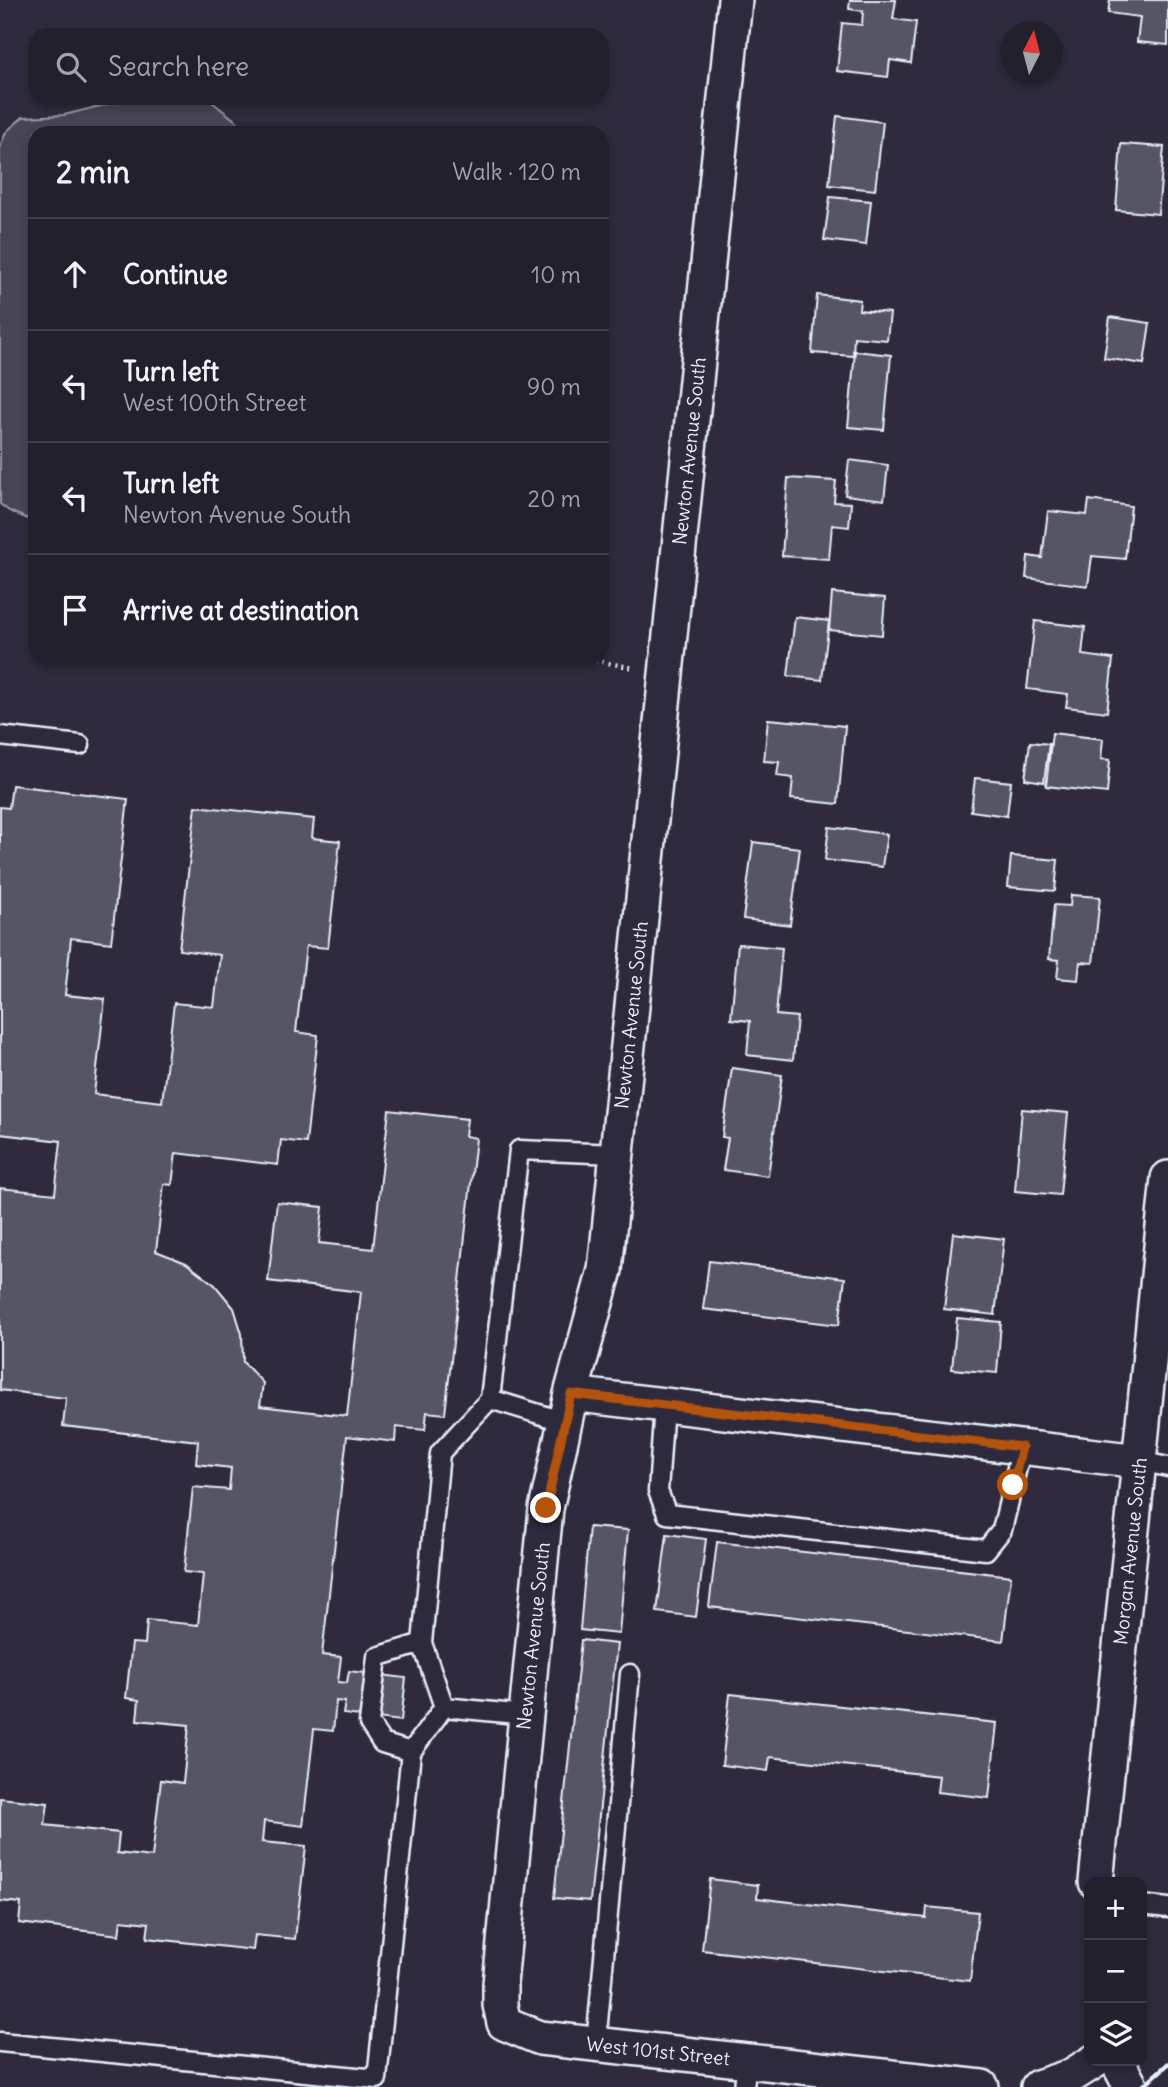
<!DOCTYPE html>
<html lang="en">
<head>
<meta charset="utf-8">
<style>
  :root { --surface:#23202e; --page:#2b2836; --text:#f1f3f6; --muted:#a3a3aa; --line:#403e4a }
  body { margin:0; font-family:Delius,sans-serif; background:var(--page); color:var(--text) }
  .controls { position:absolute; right:21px; bottom:21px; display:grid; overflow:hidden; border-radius:14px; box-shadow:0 4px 10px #0003 }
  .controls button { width:63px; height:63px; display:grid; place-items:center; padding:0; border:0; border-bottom:2px solid var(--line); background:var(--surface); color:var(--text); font:35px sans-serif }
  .compass { position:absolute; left:1000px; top:21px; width:63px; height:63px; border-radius:50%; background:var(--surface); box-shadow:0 4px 10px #0003; rotate:6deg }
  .stop { position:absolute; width:21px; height:21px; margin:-16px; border:5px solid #b45309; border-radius:50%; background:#fff }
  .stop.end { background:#b45309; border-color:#fff; box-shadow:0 2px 7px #0008 }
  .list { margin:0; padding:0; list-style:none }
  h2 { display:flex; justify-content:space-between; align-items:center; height:91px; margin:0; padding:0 28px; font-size:30px }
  h2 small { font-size:23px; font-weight:400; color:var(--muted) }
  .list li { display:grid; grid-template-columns:46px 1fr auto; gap:21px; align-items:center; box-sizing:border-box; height:112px; padding:0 28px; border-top:2px solid var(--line) }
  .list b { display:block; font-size:26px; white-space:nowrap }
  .list p { margin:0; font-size:23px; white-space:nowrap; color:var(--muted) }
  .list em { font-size:23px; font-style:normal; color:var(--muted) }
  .icon { flex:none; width:38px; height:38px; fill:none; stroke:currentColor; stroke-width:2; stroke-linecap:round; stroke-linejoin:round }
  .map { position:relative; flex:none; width:1168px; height:2087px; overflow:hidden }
  .search { position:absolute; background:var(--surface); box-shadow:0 4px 10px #0003; left:28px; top:28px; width:581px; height:77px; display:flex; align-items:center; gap:18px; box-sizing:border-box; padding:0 24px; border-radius:21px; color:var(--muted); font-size:26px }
  .panel { position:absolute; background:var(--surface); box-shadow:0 4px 10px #0003; left:28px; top:126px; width:581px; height:539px; border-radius:21px }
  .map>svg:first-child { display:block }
  .green { fill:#464455; stroke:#979aa6; stroke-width:2 }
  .building { fill:#575565; stroke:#e8f1f8; stroke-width:2 }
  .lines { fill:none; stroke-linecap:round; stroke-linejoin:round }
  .lane-casing { stroke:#e8f1f8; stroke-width:23 }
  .street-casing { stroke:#e8f1f8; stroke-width:38 }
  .path { stroke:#e8f1f8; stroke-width:4.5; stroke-dasharray:2 5; stroke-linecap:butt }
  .lane { stroke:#2f2a3d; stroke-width:18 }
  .street { stroke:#2f2a3d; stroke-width:33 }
  .rail { stroke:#e8f1f8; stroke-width:5 }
  .route { stroke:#b45309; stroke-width:9 }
  .labels { text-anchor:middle; stroke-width:7; stroke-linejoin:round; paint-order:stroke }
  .street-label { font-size:19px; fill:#e8f1f8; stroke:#2f2a3d }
</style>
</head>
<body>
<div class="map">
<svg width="1168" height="2087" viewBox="0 0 1168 2087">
  <rect width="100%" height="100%" fill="#2f2a3d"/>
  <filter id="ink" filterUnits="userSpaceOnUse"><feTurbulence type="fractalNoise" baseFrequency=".0143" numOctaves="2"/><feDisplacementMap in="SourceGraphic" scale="14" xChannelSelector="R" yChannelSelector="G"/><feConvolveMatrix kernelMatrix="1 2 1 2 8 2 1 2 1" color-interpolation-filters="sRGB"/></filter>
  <g filter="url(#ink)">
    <path class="green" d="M133 98H207L240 124 242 133H35V522L9 511 0 504V147L6 132 23 117 64 115Z"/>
    <path class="building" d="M850 0H896L893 19 916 22 911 63 890 60 888 77 837 71 842 23 862 25 863 11 849 9Z
      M1110 0H1168V45L1137 42 1140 17 1108 13Z
      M837 116 883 122 875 190 829 185Z
      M1121 144 1164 147 1158 214 1116 210Z
      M830 197 871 201 866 245 824 240Z
      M817 295 860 300 859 310 890 313 887 340 854 337 853 356 812 353Z
      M1110 317 1150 323 1144 364 1104 358Z
      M855 351 891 355 884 430 848 427Z
      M849 460 888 465 884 500 845 495Z
      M788 478 836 481 834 502 851 503 849 527 832 525 829 559 782 556Z
      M1089 500 1131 506 1125 559 1092 556 1088 586 1026 578 1028 556 1042 558 1048 511 1087 515Z
      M832 593 885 598 882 635 829 630Z
      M795 617 829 621 822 680 788 676Z
      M1035 621 1085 627 1082 655 1113 659 1107 712 1066 707 1068 694 1027 689Z
      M768 719 845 726 838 804 791 799 793 778 777 776 779 762 764 761Z
      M1052 733 1103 739 1101 759 1110 760 1107 793 1046 786Z
      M1030 742 1049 744 1044 782 1025 779Z
      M975 778 1011 782 1007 816 971 811Z
      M12 785 128 799 111 943 71 938 65 995 105 999 94 1094 162 1102 174 1003 214 1007 220 955 179 950 196 806 314 819 312 838 340 841 328 948 306 946 296 1032 318 1035 306 1143 281 1140 278 1165 176 1153 172 1185 164 1184 156 1251 186 1263 215 1285 234 1308 242 1334 243 1362 263 1383 260 1406 347 1416 361 1292 268 1281 277 1202 323 1207 319 1243 373 1249 389 1110 467 1119 465 1136 476 1138 445 1414 427 1412 425 1430 396 1427 395 1442 347 1436 322 1655 341 1657 338 1682 347 1683 349 1671 406 1678 401 1721 343 1714 345 1702 336 1701 333 1731 314 1729 303 1826 264 1821 262 1842 306 1846 295 1939 255 1935 253 1950 147 1938 149 1923 121 1920 119 1935 19 1923 21 1903 0 1901V1798L48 1803 45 1825 119 1833 117 1853 152 1857 161 1780 183 1783 189 1725 137 1720 139 1700 126 1698 132 1643 145 1644 147 1620 198 1625 203 1574 184 1572 193 1487 229 1490 231 1468 196 1464 198 1441 63 1426 66 1398 0 1390V1188L55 1194 61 1141 0 1134V807L9 808Z
      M829 827 887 834 882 867 825 860Z
      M753 842 800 848 790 925 743 919Z
      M1011 856 1058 860 1055 891 1008 887Z
      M1071 895 1100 897 1093 963 1080 962 1078 980 1057 978 1059 960 1049 959 1054 905 1070 906Z
      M738 944 782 948 776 1015 797 1017 793 1060 747 1055 750 1021 731 1019Z
      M732 1068 782 1075 768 1176 723 1170 728 1138 722 1137Z
      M1022 1109 1068 1113 1060 1195 1015 1191Z
      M953 1233 1004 1239 995 1315 944 1309Z
      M709 1261 845 1278 839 1325 703 1309Z
      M957 1318 1001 1322 997 1373 952 1369Z
      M589 1527 628 1530 619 1634 580 1630Z
      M667 1534 706 1539 696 1617 657 1612Z
      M717 1542 1011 1576 1003 1641 709 1607Z
      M581 1640 617 1644 590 1901 554 1898Z
      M730 1694 997 1723 989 1798 937 1792 939 1776 770 1757 768 1771 722 1765Z
      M710 1879 758 1885 757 1898 926 1918 927 1907 978 1912 970 1981 702 1950Z"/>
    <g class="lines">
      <g class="lane-casing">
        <path id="lane" d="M0 736 80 745
          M490 1399 565 1422
          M664 1405 658 1491 667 1514 986 1550 1002 1530 1022 1447
          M1139 1461 1168 1467
          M444 1707 422 1643 440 1453 490 1399 519 1150 617 1154
          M411 1752 382 1743 369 1723 377 1657 422 1643
          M1142 1905 1168 1908
          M0 2042 377 2079 411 1752 444 1707 526 1715
          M596 2044 630 1674
          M744 2087 747 2061"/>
      </g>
      <g class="street-casing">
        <path id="street" d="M735 0 605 1270 571 1394 546 1509 500 1984V2005L504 2023 540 2038 982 2087
          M571 1394 1139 1461
          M1096 1882 1168 1178
          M1117 2061 1131 2087
          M1038 2087 1071 2076 1095 2061"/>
      </g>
      <path class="path" d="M207 658H210
        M581 658 635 668"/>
      <use href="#lane" class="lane"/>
      <use href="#street" class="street"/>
      <path class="rail" d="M1142 2087 1168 2064"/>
    </g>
  </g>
  <g class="lines" filter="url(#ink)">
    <path class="route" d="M546 1508 571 1394 1022 1447 1013 1485"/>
  </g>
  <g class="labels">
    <g class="street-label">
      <text transform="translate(689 451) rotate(-84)" y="7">Newton Avenue South</text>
      <text transform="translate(631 1015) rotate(-84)" y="7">Newton Avenue South</text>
      <text transform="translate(1130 1551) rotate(-84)" y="7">Morgan Avenue South</text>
      <text transform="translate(533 1636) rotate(-84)" y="7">Newton Avenue South</text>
      <text transform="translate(658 2051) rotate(6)" y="7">West 101st Street</text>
    </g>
  </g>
</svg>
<div class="controls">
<button>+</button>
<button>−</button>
<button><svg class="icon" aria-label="layers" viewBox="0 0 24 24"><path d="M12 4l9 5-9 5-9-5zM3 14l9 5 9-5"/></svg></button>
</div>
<svg class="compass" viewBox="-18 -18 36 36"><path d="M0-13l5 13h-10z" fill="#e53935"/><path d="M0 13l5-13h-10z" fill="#a3a3aa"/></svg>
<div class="stop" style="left:1013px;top:1485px"></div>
<div class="stop end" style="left:546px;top:1508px"></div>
<div class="search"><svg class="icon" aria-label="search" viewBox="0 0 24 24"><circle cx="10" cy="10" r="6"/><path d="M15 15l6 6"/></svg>Search here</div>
<section class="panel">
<h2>2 min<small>Walk · 120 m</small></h2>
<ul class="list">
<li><svg class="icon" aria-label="ahead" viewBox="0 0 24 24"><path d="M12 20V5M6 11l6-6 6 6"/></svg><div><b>Continue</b></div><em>10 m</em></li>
<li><svg class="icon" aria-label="left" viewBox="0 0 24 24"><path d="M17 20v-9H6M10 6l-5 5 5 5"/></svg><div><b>Turn left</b><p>West 100th Street</p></div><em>90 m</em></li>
<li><svg class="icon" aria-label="left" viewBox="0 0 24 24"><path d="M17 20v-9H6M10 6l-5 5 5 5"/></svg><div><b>Turn left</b><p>Newton Avenue South</p></div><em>20 m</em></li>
<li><svg class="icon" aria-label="arrive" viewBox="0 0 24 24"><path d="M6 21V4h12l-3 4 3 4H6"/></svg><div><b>Arrive at destination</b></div></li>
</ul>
</section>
</div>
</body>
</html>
